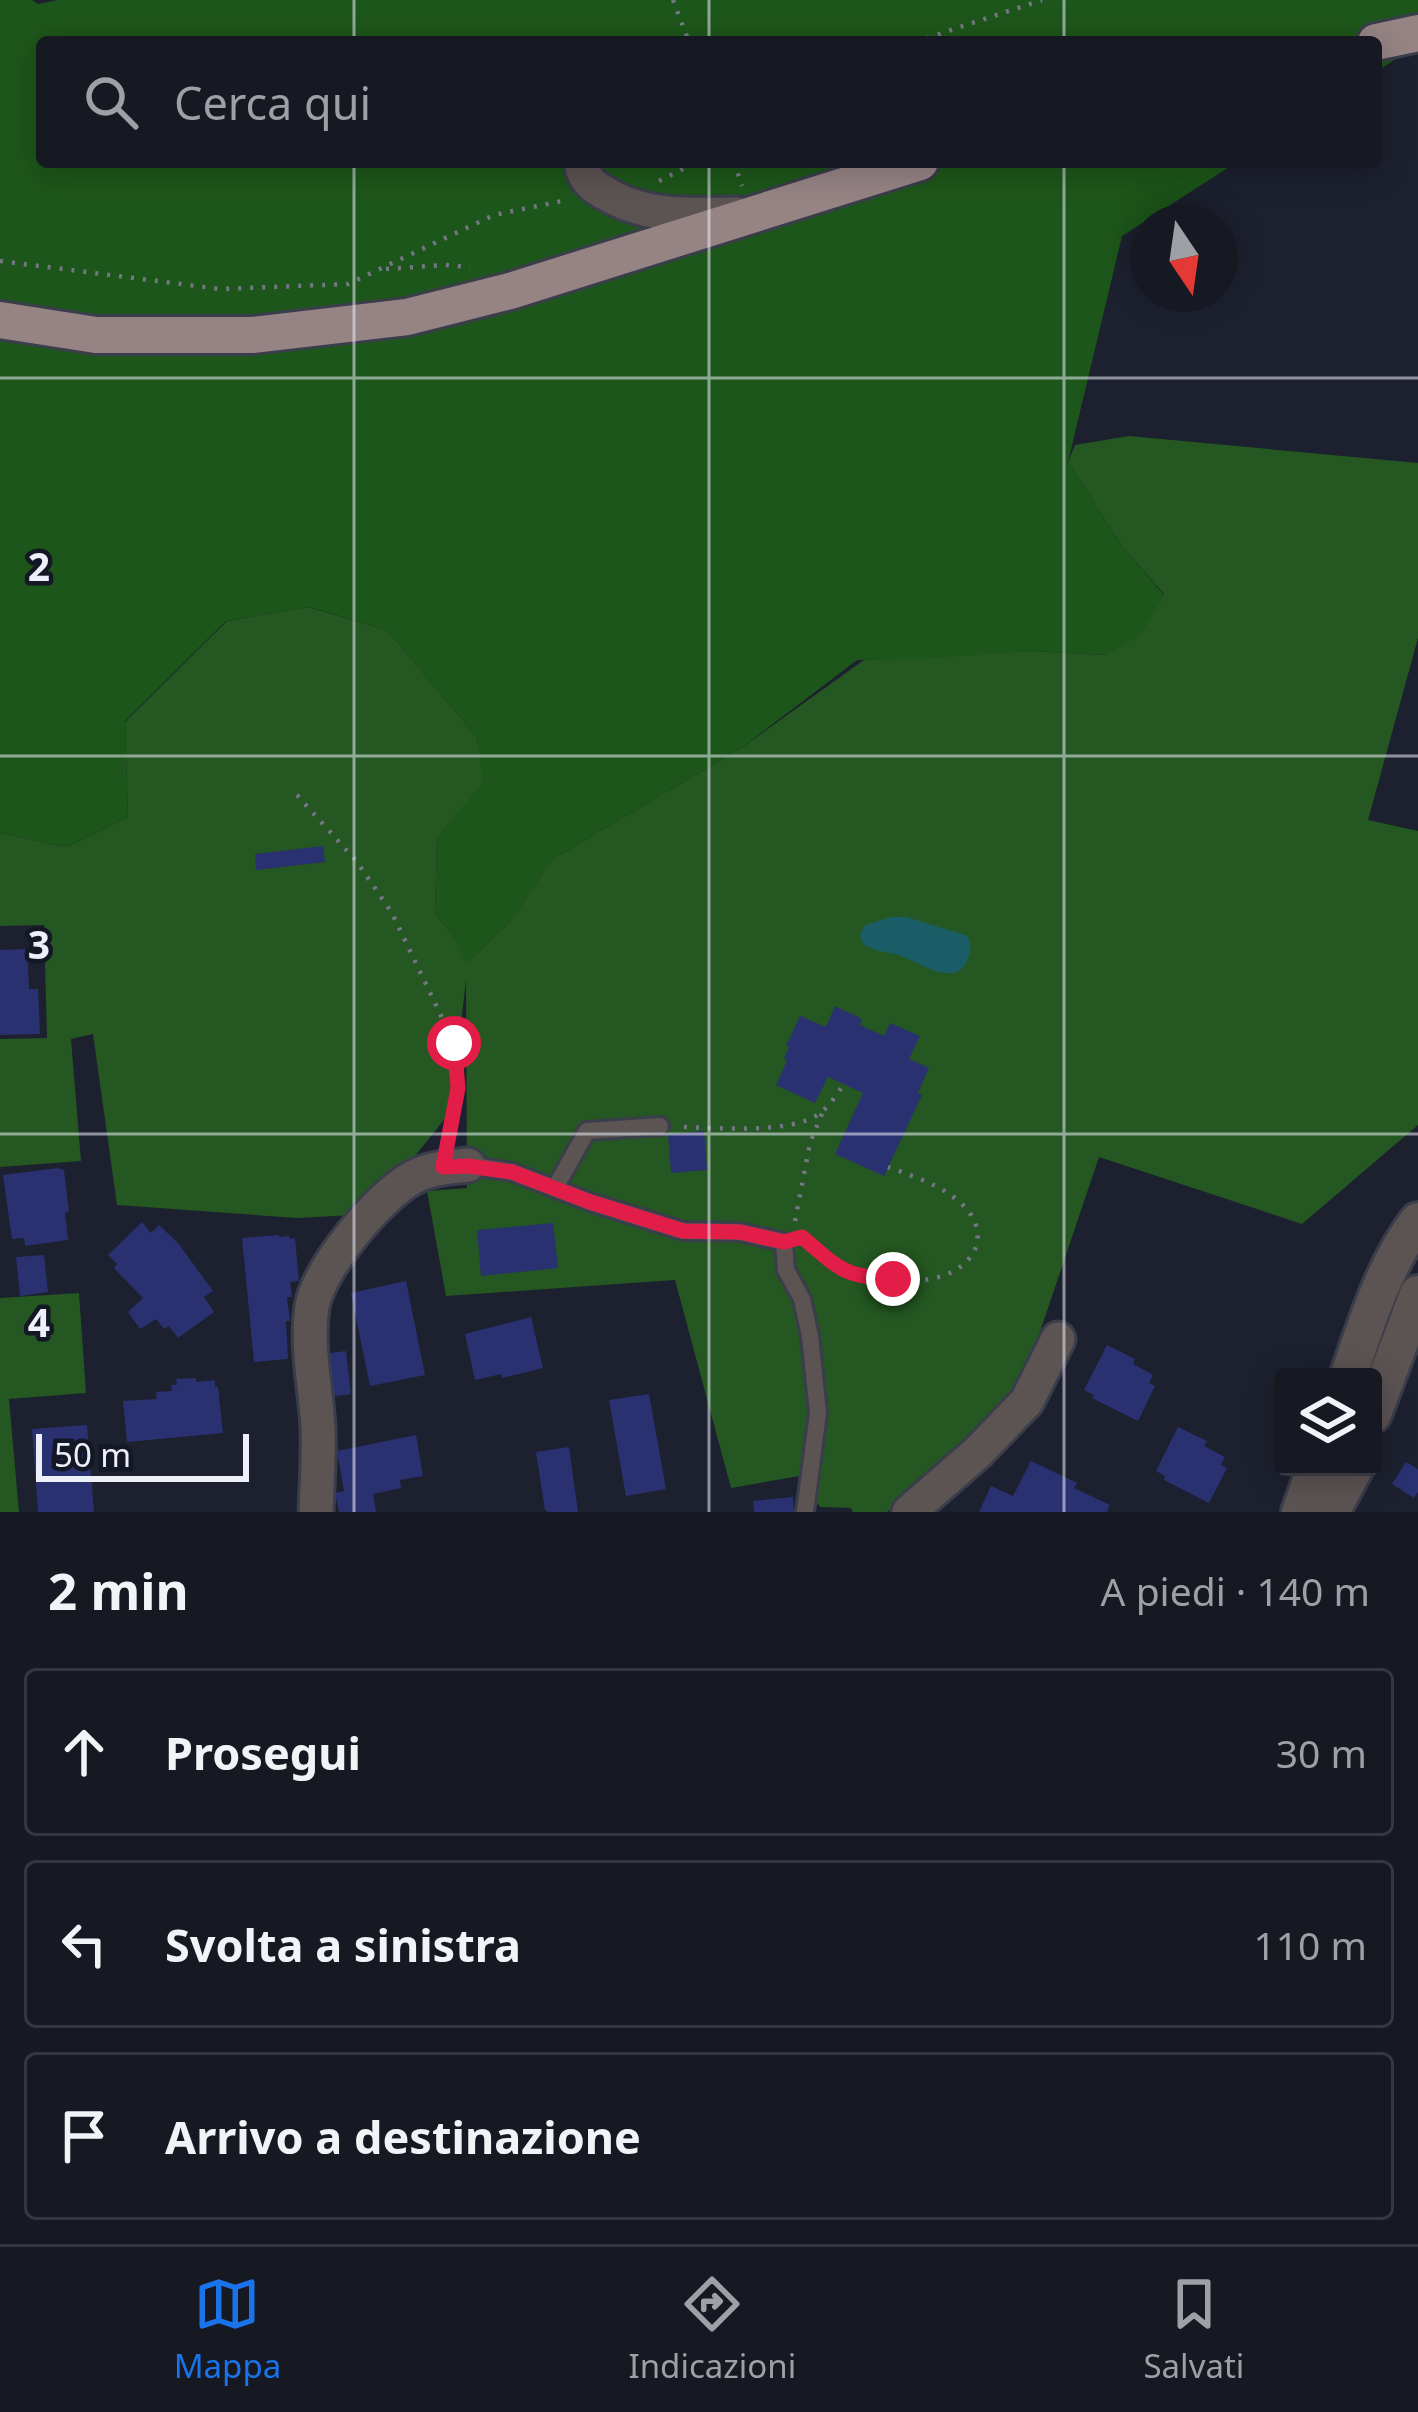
<!DOCTYPE html>
<html lang="it">
<head>
<meta charset="utf-8">
<style>
  :root { --surface:#161822; --page:#23252f; --text:#f1f3f6; --muted:#9ea0a5; --line:#353740; --accent:#1a73e8 }
  body { margin:0; font-family:"Noto Sans",sans-serif; background:var(--page); color:var(--text) }
  .controls { position:absolute; right:36px; bottom:36px; display:grid; overflow:hidden; border-radius:12px; box-shadow:0 6px 30px #0003 }
  .controls button { width:108px; height:108px; display:grid; place-items:center; padding:0; border:0; border-bottom:3px solid var(--line); background:var(--surface); color:var(--text); font:60px sans-serif }
  .compass { position:absolute; left:1130px; top:204px; width:108px; height:108px; border-radius:50%; background:var(--surface); box-shadow:0 6px 30px #0003; rotate:167deg }
  .scale { position:absolute; left:36px; bottom:30px; width:213px; box-sizing:border-box; padding-left:12px; border:6px solid #edf0f9; border-top:0; font-size:33px; line-height:42px; white-space:nowrap; color:#edf0f9; -webkit-text-stroke:9px #141724; paint-order:stroke }
  .stop { position:absolute; width:36px; height:36px; margin:-27px; border:9px solid #e11d48; border-radius:50%; background:#fff }
  .stop.end { background:#e11d48; border-color:#fff; box-shadow:0 3px 12px #0008 }
  .list { margin:0; padding:0; list-style:none }
  h2 { display:flex; justify-content:space-between; align-items:center; height:156px; margin:0; padding:0 48px; font-size:51px }
  h2 small { font-size:39px; font-weight:400; color:var(--muted) }
  .list li { display:grid; grid-template-columns:78px 1fr auto; gap:36px; align-items:center; box-sizing:border-box; height:168px; margin:0 24px 24px; padding:0 24px; border:3px solid var(--line); border-radius:12px }
  .list b { display:block; font-size:45px; white-space:nowrap }
  .list em { font-size:39px; font-style:normal; color:var(--muted) }
  .icon { flex:none; width:66px; height:66px; fill:none; stroke:currentColor; stroke-width:2; stroke-linecap:round; stroke-linejoin:round }
  .map { position:relative; flex:none; width:1418px; height:1512px; overflow:hidden }
  .search { position:absolute; background:var(--surface); box-shadow:0 6px 30px #0003; left:36px; right:36px; top:36px; height:132px; display:flex; align-items:center; gap:30px; box-sizing:border-box; padding:0 42px; border-radius:12px; color:var(--muted); font-size:45px }
  .sheet { height:732px; background:var(--surface) }
  nav { display:flex; justify-content:space-around; align-items:center; box-sizing:border-box; height:168px; border-top:3px solid var(--line); background:var(--surface); font-size:33px; color:var(--muted) }
  nav a { display:grid; justify-items:center; gap:6px }
  nav .on { color:var(--accent) }
  .map>svg:first-child { display:block }
  .green { fill:#245721 }
  .forest { fill:#1d561a }
  .water { fill:#1a5d66 }
  .building { fill:#2a3171 }
  .lines { fill:none; stroke-linecap:round; stroke-linejoin:round }
  .service-casing { stroke:#3a3d4a; stroke-width:22 }
  .minor-casing { stroke:#3a3d4a; stroke-width:39 }
  .tertiary-casing { stroke:#3a3d4a; stroke-width:42 }
  .primary-casing { stroke:#3a3d4a; stroke-width:42 }
  .path { stroke:#757884; stroke-width:4.5; stroke-dasharray:3 9; stroke-linecap:butt }
  .service { stroke:#5c5353; stroke-width:16 }
  .minor { stroke:#5c5353; stroke-width:33 }
  .tertiary { stroke:#5c5353; stroke-width:36 }
  .primary { stroke:#968485; stroke-width:36 }
  .route { stroke:#e11d48; stroke-width:15 }
  .grid { fill:none; stroke:#edf0f9; stroke-width:3; stroke-opacity:0.55 }
  .grid-label { font-size:39px; text-anchor:middle; font-weight:bold; fill:#edf0f9; stroke:#141724; stroke-width:9; stroke-linejoin:round; paint-order:stroke }
</style>
</head>
<body>
<div class="map">
<svg width="1418" height="1512" viewBox="0 0 1418 1512">
  <rect width="100%" height="100%" fill="#1d202e"/>
  <path class="green" d="M1129 436 1418 463V638L1368 820 1418 831V1125L1302 1224 1099 1157 1020 1391 899 1504 887 1512H853L851 1508 820 1507 799 1476 731 1488 675 1280 446 1296 427 1191 467 1188 466 980 451 1111 407 1166 354 1215 297 1218 117 1205 93 1034 71 1039 81 1161 0 1167V1039L47 1038 44 925 0 926V833L66 847 128 817 125 722 227 621 308 607 387 630 477 737 484 783 437 838 435 913 456 939 467 962 509 923 551 860 744 746 864 660 1032 651 1106 655 1164 594 1123 548 1068 462 1075 445Z
    M79 1293 86 1393 9 1399 19 1512H0V1298Z"/>
  <path class="forest" d="M0 0H32L38 4 58 0H1418V44L1376 72V42H42V162H1237L1122 236 1068 462 1123 548 1164 595 1142 633 1106 655 1032 651 917 659 857 660 744 746 551 860 509 923 466 963 456 939 435 913 437 838 483 783 477 737 387 630 309 607 226 621 125 721 128 817 66 847 0 833Z"/>
  <path class="water" d="M891 917H906L968 936C972 947 971 953 966 963 953 987 918 962 899 955 889 952 869 951 863 943 861 941 861 938 860 935L865 925Z"/>
  <path class="building" d="M323 846 325 862 256 870 255 854Z
    M27 949 29 989H38L40 1034 0 1035V950Z
    M835 1006 862 1019 860 1025 884 1036 890 1023 920 1036 909 1059 929 1068 918 1093 922 1095 884 1176 835 1154 863 1093 828 1077 815 1103 776 1085 787 1061 784 1058 789 1047 786 1046 800 1016 826 1027Z
    M704 1131 707 1170 671 1173 668 1134Z
    M58 1168 64 1170 69 1212H65L68 1240 25 1246 24 1238 12 1239 3 1175Z
    M142 1222 151 1233 159 1225 178 1243 213 1291 204 1297 214 1312 178 1338 169 1326 164 1329 156 1319 140 1329 128 1312 143 1298 114 1268 117 1264 108 1255Z
    M553 1223 558 1268 481 1276 477 1230Z
    M279 1235V1237L289 1236 290 1239 295 1238 299 1281 290 1282 292 1297H287L290 1321H286L288 1359 254 1362 242 1238Z
    M44 1255 48 1292 20 1296 16 1257Z
    M406 1281 425 1375 370 1386 351 1293Z
    M531 1317 543 1368 502 1378 501 1374 475 1380 465 1334Z
    M1107 1345 1135 1359 1133 1364 1153 1375 1149 1383 1155 1386 1138 1421 1092 1398 1094 1395 1084 1390Z
    M346 1351 351 1394 328 1397 323 1354Z
    M196 1378V1382L215 1380V1387H218L223 1433 127 1442 123 1401 157 1399 156 1392 172 1391 171 1385H177L176 1379Z
    M649 1394 666 1489 626 1496 609 1400Z
    M87 1425 94 1512H38L32 1429Z
    M1178 1427 1207 1441 1204 1446 1225 1457 1221 1465 1227 1468 1209 1503 1164 1480 1165 1476 1156 1471Z
    M416 1435 423 1476 400 1480 401 1488 373 1494 376 1512H339L335 1493 344 1491 337 1451Z
    M569 1447 578 1512H548L545 1510 536 1452Z
    M1031 1461 1077 1483 1074 1488 1110 1505 1107 1512H979L991 1486 1013 1496Z
    M1406 1462 1418 1469V1492L1414 1498 1392 1484Z
    M793 1497 794 1512H754L753 1501Z"/>
  <g class="lines">
    <g class="service-casing">
      <path id="service" d="M468 1165 512 1172 590 1202 683 1231 740 1232 784 1242 786 1270 802 1299 810 1336 818 1413 805 1512
        M555 1188 587 1131 660 1126"/>
    </g>
    <g class="minor-casing">
      <path id="minor" d="M581 162C584 182 595 188 612 197 651 218 693 214 737 214
        M316 1512C317 1484 319 1456 318 1428 316 1388 306 1346 312 1307 318 1269 380 1194 414 1177 430 1168 450 1167 468 1165
        M909 1512 978 1452 1027 1401 1058 1339"/>
    </g>
    <g class="tertiary-casing">
      <path id="tertiary" d="M1348 1377C1367 1323 1383 1267 1418 1221
        M1373 1414 1418 1294
        M1300 1512 1316 1467
        M1331 1512 1355 1467"/>
    </g>
    <g class="primary-casing">
      <path id="primary" d="M1376 42 1418 33
        M0 320 96 335H252L407 317 510 291 920 162"/>
    </g>
    <path class="path" d="M673 0 689 42
      M915 42 1042 0
      M734 162 742 186
      M659 181 697 162
      M0 261 220 289 348 284 494 215 567 200
      M386 269 445 265 470 267
      M297 795 357 862 392 913 454 1043 457 1087 449 1138
      M684 1127C719 1128 790 1134 819 1114 829 1107 837 1094 844 1084
      M795 1221 810 1143 823 1111
      M806 1240C817 1250 828 1264 841 1270 869 1282 914 1285 942 1276 983 1262 990 1225 956 1199 936 1183 912 1176 888 1167"/>
    <use href="#service" class="service"/>
    <use href="#minor" class="minor"/>
    <use href="#tertiary" class="tertiary"/>
    <use href="#primary" class="primary"/>
  </g>
  <g class="lines">
    <path class="route" d="M454 1043 458 1088 443 1167 468 1166 512 1172 590 1202 683 1231 740 1232 784 1242 802 1237C839 1268 842 1277 893 1279"/>
  </g>
  <path class="grid" d="M354 0V42M709 0V42M1064 0V42M354 162V1512M709 162V1512M1064 162V1512M0 378H1418M0 756H1418M0 1134H1418"/>
  <g class="grid-label">
    <text x="39" y="581">2</text>
    <text x="39" y="959">3</text>
    <text x="39" y="1337">4</text>
  </g>
</svg>
<div class="controls">
<button><svg class="icon" aria-label="layers" viewBox="0 0 24 24"><path d="M12 4l9 5-9 5-9-5zM3 14l9 5 9-5"/></svg></button>
</div>
<svg class="compass" viewBox="-18 -18 36 36"><path d="M0-13l5 13h-10z" fill="#e53935"/><path d="M0 13l5-13h-10z" fill="#9ea0a5"/></svg>
<div class="scale">50 m</div>
<div class="stop" style="left:454px;top:1043px"></div>
<div class="stop end" style="left:893px;top:1279px"></div>
<div class="search"><svg class="icon" aria-label="search" viewBox="0 0 24 24"><circle cx="10" cy="10" r="6"/><path d="M15 15l6 6"/></svg>Cerca qui</div>
</div>
<section class="sheet">
<h2>2 min<small>A piedi · 140 m</small></h2>
<ul class="list">
<li><svg class="icon" aria-label="ahead" viewBox="0 0 24 24"><path d="M12 20V5M6 11l6-6 6 6"/></svg><div><b>Prosegui</b></div><em>30 m</em></li>
<li><svg class="icon" aria-label="left" viewBox="0 0 24 24"><path d="M17 20v-9H6M10 6l-5 5 5 5"/></svg><div><b>Svolta a sinistra</b></div><em>110 m</em></li>
<li><svg class="icon" aria-label="arrive" viewBox="0 0 24 24"><path d="M6 21V4h12l-3 4 3 4H6"/></svg><div><b>Arrivo a destinazione</b></div></li>
</ul>
</section>
<nav>
<a class="on"><svg class="icon" aria-label="map" viewBox="0 0 24 24"><path d="M3 6l6-2 6 2 6-2v14l-6 2-6-2-6 2zM9 4v14M15 6v14"/></svg>Mappa</a>
<a><svg class="icon" aria-label="directions" viewBox="0 0 24 24"><path d="M12 3l9 9-9 9-9-9zM9 14v-3h6M13 9l2 2-2 2"/></svg>Indicazioni</a>
<a><svg class="icon" aria-label="saved" viewBox="0 0 24 24"><path d="M7 4h10v16l-5-4-5 4z"/></svg>Salvati</a>
</nav>
</body>
</html>
